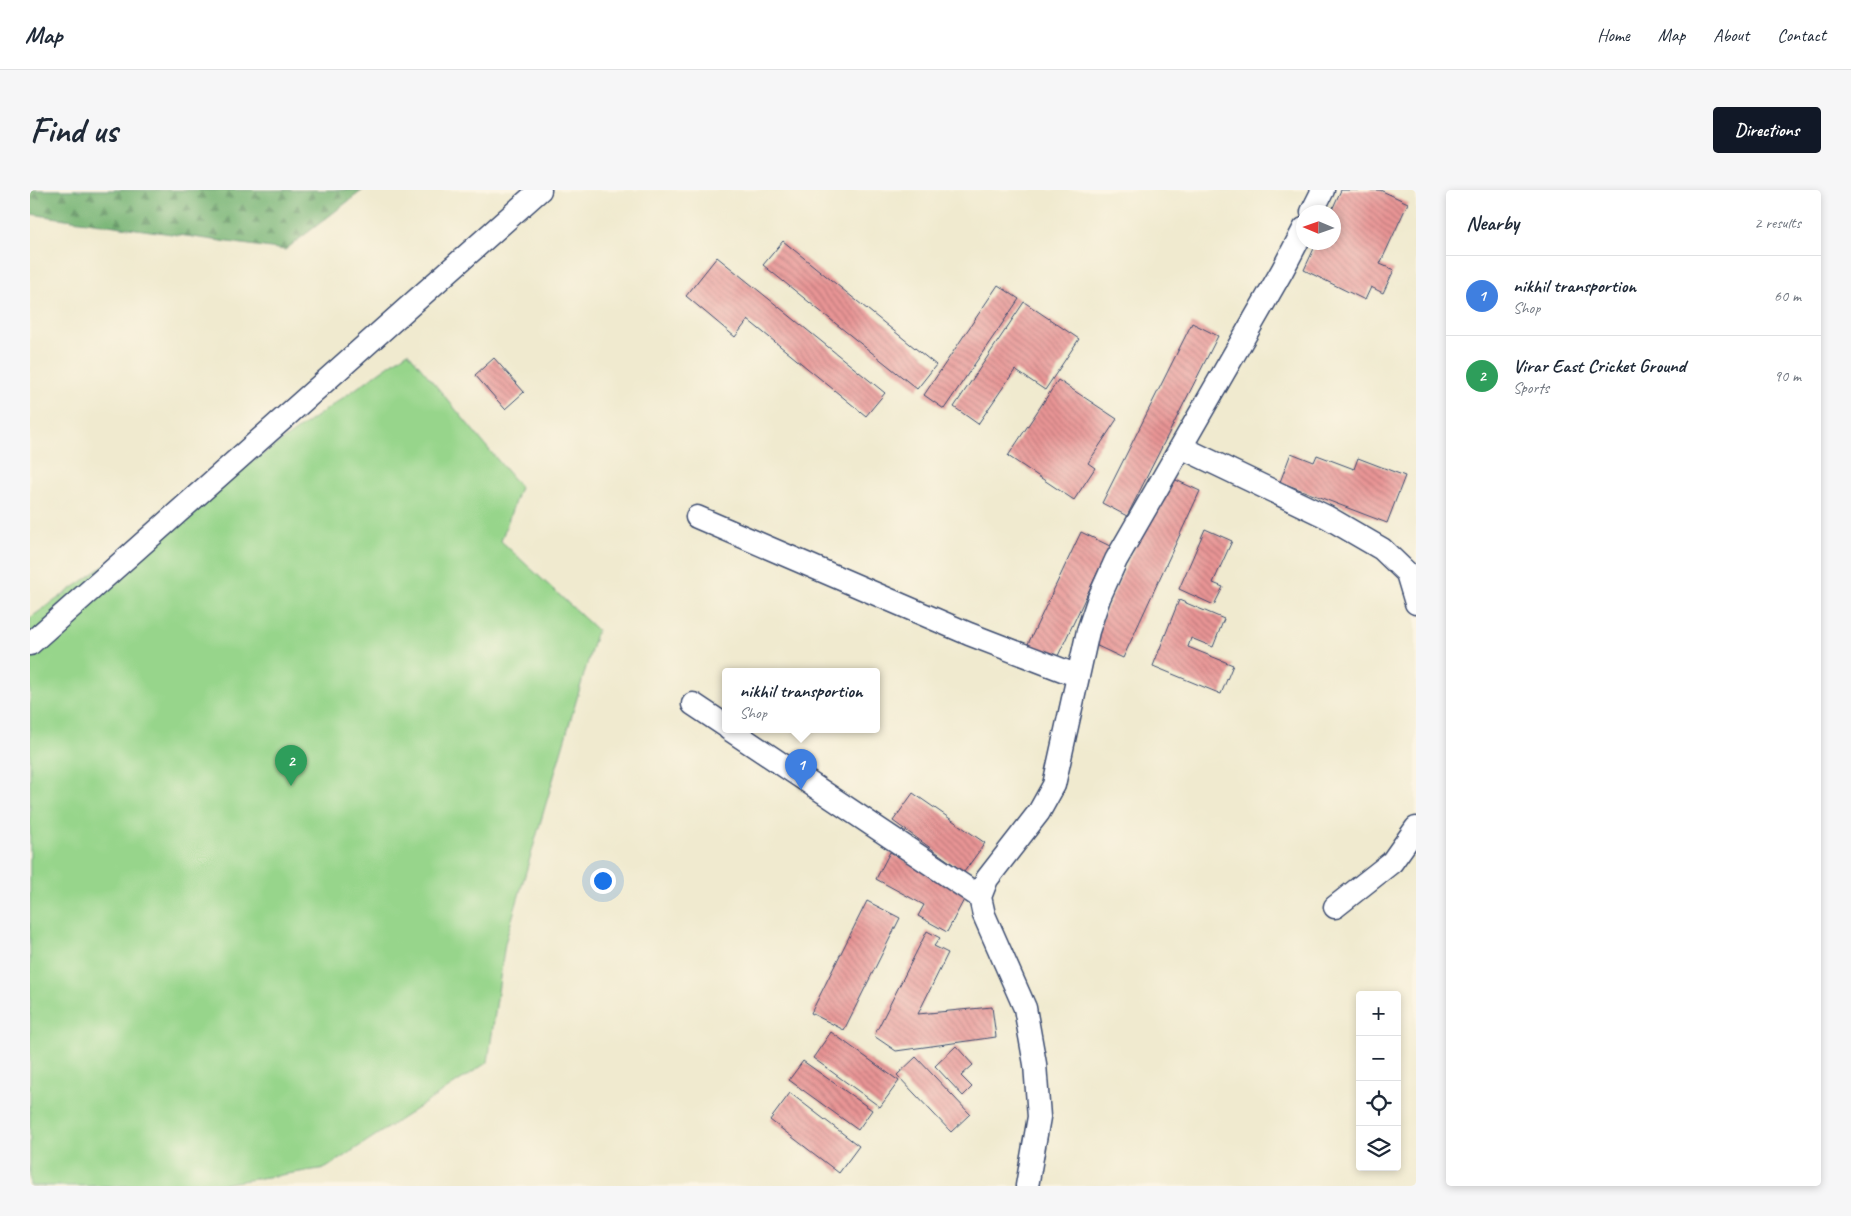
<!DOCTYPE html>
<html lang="en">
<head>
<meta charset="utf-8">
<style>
  :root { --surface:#fff; --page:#f6f6f7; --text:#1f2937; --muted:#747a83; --line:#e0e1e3; --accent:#111827 }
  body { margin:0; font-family:Caveat,sans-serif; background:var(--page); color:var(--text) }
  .controls { position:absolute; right:15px; bottom:15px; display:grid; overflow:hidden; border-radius:5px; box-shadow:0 2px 8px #0003 }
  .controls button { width:45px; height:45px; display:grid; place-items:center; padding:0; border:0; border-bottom:1px solid var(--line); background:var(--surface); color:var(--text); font:25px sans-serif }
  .compass { position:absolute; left:1266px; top:15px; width:45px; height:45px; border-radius:50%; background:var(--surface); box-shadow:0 2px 8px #0003; rotate:272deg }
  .you { position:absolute; left:572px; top:690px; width:18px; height:18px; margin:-12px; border:4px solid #fff; border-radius:50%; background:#1a73e8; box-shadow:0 0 0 8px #1a73e833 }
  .badge { display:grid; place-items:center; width:32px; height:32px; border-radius:50%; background:var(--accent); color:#fff; font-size:16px; font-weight:700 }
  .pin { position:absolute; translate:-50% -41px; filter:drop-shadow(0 1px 2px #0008) }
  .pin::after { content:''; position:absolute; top:26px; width:18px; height:15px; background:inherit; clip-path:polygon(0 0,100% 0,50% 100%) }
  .popup { position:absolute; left:692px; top:478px; width:158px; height:65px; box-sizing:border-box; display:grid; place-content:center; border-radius:5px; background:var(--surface); filter:drop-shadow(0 1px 4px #0005); font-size:16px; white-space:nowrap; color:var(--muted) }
  .popup b { font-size:19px; color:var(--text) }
  .popup::after { content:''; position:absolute; left:50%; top:100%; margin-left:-10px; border:10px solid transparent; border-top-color:var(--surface) }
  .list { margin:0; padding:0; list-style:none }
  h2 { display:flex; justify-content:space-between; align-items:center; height:65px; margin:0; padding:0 20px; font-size:21px }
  h2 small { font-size:16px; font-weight:400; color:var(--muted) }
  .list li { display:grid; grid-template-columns:32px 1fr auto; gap:15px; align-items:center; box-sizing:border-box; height:80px; padding:0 20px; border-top:1px solid var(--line) }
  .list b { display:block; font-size:19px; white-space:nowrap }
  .list p { margin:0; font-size:16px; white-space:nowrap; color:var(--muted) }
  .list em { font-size:16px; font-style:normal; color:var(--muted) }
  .icon { flex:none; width:28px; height:28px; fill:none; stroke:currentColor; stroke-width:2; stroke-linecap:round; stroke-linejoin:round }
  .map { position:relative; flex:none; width:1386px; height:996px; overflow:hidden; border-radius:5px }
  header { display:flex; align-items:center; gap:30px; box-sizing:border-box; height:70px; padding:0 25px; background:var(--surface); border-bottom:1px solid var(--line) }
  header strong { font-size:24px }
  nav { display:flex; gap:28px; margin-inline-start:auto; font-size:18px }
  .intro { display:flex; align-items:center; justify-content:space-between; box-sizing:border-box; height:120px; padding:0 30px }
  h1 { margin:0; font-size:35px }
  .button { padding:12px 22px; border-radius:5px; background:var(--accent); color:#fff; font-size:18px; font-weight:700 }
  main { display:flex; gap:30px; padding:0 30px }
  aside { flex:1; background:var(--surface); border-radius:5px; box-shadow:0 2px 8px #0003 }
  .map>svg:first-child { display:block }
  .forest { fill:url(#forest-firs); stroke:#4a726a }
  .pitch { fill:#97d58b; stroke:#598274 }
  .building { fill:url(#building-back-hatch) }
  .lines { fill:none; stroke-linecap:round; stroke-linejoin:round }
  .street-casing { stroke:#3b4b6f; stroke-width:25 }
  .street { stroke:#fff; stroke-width:22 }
</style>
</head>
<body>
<header>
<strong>Map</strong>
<nav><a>Home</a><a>Map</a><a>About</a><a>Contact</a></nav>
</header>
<div class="intro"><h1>Find us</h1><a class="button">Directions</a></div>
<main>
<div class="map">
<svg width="1386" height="996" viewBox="0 0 1386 996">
  <defs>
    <pattern id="forest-firs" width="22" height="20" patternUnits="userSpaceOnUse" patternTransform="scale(1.25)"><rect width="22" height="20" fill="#79b677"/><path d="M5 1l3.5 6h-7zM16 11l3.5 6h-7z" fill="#629465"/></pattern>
    <pattern id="building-back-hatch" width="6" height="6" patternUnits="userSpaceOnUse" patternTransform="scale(1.25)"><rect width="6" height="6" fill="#e89494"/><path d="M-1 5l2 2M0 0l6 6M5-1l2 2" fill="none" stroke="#bb797c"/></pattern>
  </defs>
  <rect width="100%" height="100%" fill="#fcf5e5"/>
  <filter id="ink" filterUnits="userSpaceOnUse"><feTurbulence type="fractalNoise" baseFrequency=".02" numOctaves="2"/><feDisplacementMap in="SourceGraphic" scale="10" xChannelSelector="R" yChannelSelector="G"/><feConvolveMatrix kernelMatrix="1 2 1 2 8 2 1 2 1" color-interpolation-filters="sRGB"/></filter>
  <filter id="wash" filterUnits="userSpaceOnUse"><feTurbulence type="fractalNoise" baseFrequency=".0096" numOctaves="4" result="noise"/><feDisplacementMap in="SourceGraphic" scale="20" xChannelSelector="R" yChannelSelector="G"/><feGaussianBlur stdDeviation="1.12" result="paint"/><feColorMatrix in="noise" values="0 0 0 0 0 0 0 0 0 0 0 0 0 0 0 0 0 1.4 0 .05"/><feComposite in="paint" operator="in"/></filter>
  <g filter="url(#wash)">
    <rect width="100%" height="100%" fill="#f0eacf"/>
    <path class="forest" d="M0 0H333L255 60 0 24Z"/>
    <path class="pitch" d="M378 162 490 297 471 351 567 440 475 753 458 872 296 978 179 996H0V428Z"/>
    <g id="blocks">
      <path class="building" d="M1311 0H1350L1378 13 1350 74 1364 80 1353 103 1341 97 1335 110 1274 80 1287 52H1304V22H1301Z
        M753 51 906 175 887 199 733 75Z
        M687 67 855 203 836 226 718 130 705 147 656 106Z
        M968 95 989 109 914 219 894 205Z
        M994 112 1049 149 1015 200 985 180 948 234 924 217Z
        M1162 133 1188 146 1097 326 1072 313Z
        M464 168 494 202 475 219 445 185Z
        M1028 190 1087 229 1058 273 1065 278 1044 310 978 266Z
        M1261 263 1284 272 1287 265 1324 279 1328 268 1375 286 1357 333 1250 292Z
        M1137 286 1170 301 1093 468 1061 453Z
        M1175 339 1202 351 1183 393 1193 397 1184 415 1149 399Z
        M1051 342 1080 356 1026 470 997 456Z
        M1149 410 1194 429 1183 457 1161 448 1158 457 1203 475 1191 504 1123 476Z
        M883 603 955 653 934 682 863 631Z
        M860 662 937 704 917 742 888 726 894 715 846 689Z
        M837 711 870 728 814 840 781 823Z
        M897 741 910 748 904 756 918 763 888 824 962 817 966 847 866 861 844 846Z
        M801 842 869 891 850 917 783 868Z
        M926 856 943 875 931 886 942 897 933 906 905 876Z
        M886 867 940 924 921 942 867 885Z
        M773 871 842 920 828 940 759 890Z
        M760 903 829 956 809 983 740 930Z"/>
    </g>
  </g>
  <g filter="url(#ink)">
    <use href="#blocks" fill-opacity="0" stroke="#3b4b6f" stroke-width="1"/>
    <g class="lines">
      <g class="street-casing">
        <path id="street" d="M1282 22 1293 0
          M1151 257 1297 327 1352 359 1377 383 1386 413
          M667 327 939 444 1048 486
          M0 454 510 0
          M663 514 696 536
          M699 539 950 707
          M1305 717 1362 672 1386 638
          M997 996 1009 927 1005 874 995 818 954 725 950 707 957 689 1009 622 1024 595 1058 441 1069 408 1086 370 1252 81 1274 39"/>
      </g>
      <use href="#street" class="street"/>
    </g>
  </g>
</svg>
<div class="controls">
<button>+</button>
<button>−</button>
<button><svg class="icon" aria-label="locate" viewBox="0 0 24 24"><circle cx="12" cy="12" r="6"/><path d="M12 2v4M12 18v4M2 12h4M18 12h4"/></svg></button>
<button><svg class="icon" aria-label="layers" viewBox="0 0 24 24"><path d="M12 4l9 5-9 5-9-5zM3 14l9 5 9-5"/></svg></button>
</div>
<svg class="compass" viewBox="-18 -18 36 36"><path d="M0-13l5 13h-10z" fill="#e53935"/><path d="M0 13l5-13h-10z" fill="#747a83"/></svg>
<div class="you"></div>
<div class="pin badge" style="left:771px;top:600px;background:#3f7fe0">1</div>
<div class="popup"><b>nikhil transportion</b>Shop</div>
<div class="pin badge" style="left:261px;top:596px;background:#2e9e5b">2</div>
</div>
<aside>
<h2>Nearby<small>2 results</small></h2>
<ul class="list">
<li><span class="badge" style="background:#3f7fe0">1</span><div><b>nikhil transportion</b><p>Shop</p></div><em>60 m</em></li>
<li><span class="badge" style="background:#2e9e5b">2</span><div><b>Virar East Cricket Ground</b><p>Sports</p></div><em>90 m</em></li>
</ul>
</aside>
</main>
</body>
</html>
